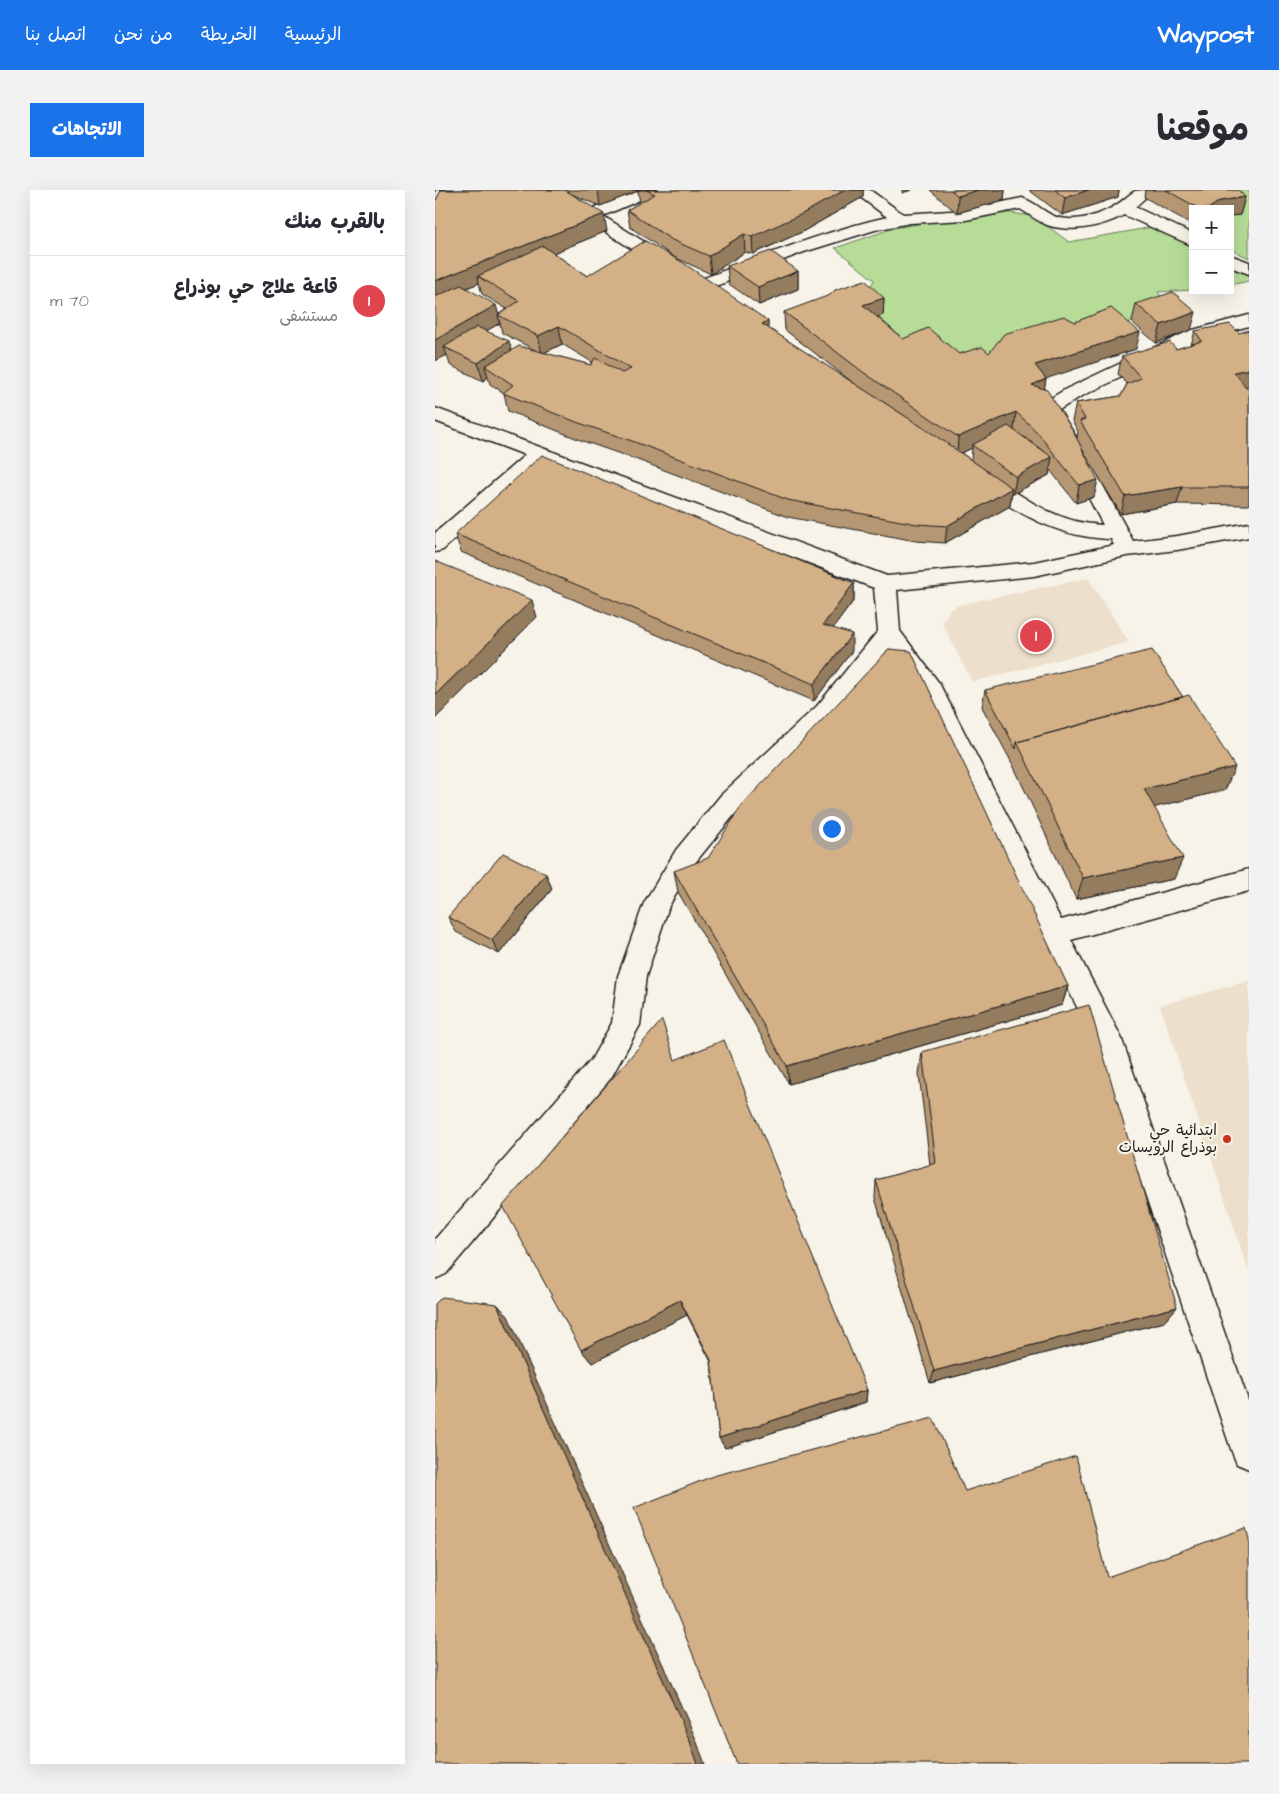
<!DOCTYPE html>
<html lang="ar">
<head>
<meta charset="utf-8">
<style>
  :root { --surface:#fff; --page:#f2f2f3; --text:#2b2b33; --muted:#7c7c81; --line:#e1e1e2; --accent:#1a73e8 }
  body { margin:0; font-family:"Architects Daughter","Playpen Sans Arabic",sans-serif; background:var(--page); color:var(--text); direction:rtl }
  .controls { position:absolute; right:15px; top:15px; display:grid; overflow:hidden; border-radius:0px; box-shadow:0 5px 20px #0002 }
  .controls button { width:45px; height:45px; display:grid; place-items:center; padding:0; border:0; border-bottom:1px solid var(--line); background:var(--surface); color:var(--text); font:25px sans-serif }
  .you { position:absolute; left:396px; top:638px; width:18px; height:18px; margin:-12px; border:4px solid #fff; border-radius:50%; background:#1a73e8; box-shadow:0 0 0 8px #1a73e833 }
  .badge { display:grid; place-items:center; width:32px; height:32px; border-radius:50%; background:var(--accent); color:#fff; font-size:16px; font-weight:700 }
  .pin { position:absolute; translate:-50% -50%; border:2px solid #fff; box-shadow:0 1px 5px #0006 }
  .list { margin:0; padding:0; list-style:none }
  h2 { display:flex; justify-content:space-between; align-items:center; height:65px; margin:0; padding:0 20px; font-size:21px }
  h2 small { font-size:16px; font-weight:400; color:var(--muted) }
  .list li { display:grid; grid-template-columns:32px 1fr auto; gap:15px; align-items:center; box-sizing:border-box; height:90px; padding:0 20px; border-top:1px solid var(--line) }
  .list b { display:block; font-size:19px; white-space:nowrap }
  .list p { margin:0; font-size:16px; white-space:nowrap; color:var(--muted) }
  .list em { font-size:16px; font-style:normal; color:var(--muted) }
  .map { position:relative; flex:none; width:814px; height:1574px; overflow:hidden; direction:ltr; border-radius:0px }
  header { display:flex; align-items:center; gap:30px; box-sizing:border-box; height:70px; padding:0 25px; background:var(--accent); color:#fff }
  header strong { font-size:24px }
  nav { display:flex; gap:28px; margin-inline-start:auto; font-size:18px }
  .intro { display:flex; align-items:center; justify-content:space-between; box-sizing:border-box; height:120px; padding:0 30px }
  h1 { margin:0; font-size:35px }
  .button { padding:12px 22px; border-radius:0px; background:var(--accent); color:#fff; font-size:18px; font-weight:700 }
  main { display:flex; gap:30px; padding:0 30px }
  aside { flex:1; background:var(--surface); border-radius:0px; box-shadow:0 5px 20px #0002 }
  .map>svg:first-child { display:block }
  .built { fill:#ecdfcb }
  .green { fill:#b6dc97; stroke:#697c5a }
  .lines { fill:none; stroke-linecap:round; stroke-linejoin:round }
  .minor-casing { stroke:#1c1c1c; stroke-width:3 }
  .minor { fill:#f7f3e8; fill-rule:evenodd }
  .wall { fill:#b69773; stroke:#1c1c1c; fill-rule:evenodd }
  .shaded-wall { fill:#947b5e; stroke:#1c1c1c }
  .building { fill:#d4b086; stroke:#1c1c1c }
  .poi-dot { fill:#c8321e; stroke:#f7f3e8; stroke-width:2 }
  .labels { text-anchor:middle; stroke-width:4.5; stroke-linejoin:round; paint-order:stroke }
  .poi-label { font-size:15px; fill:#1c1c1c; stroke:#f7f3e8; text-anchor:end }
</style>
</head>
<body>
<header>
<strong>Waypost</strong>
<nav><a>الرئيسية</a><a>الخريطة</a><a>من نحن</a><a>اتصل بنا</a></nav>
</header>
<div class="intro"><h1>موقعنا</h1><a class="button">الاتجاهات</a></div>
<main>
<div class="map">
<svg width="814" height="1574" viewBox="0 0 814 1574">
  <rect width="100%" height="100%" fill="#f7f3e8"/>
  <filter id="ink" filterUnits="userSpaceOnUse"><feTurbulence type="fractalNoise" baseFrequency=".02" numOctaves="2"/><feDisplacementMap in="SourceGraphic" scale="10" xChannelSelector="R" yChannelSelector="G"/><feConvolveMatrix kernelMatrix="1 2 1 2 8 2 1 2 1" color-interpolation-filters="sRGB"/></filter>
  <g filter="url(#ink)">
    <path class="built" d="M653 388 694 452 537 492 507 432 514 421 523 415Z
      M814 791V1082L725 815Z"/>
    <path class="green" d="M769 0H814V68L795 59V26L805 24Z
      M559 21 599 26 634 52 729 35 758 48V100L723 102 734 120 697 132 672 136 552 181 467 167 430 107 439 90 400 58 459 38Z
      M795 69 814 80V91L795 95Z"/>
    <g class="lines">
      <g class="minor-casing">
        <path id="minor" d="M18 0 6 13 0 15 1 0Z
          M102 0H123L157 19 201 0H223L221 3 168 26 240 71 243 75 240 79 234 80 228 79 152 30 104 3Z
          M416 0H435L468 24 531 20 587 8C601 12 611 25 625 28 643 32 666 25 681 15 688 11 693 5 700 1 705 0 714 0 719 0L700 17 758 44V56L689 25C667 37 636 43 612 35 602 31 594 24 585 19L531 30 475 33 440 40 369 62 273 99 267 100 261 99 258 95 261 91C324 68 386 42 452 27Z
          M795 65 814 72V84L795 77Z
          M814 125V136L766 149 645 207 624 220 646 255 698 351 742 346 814 333V347L742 360 692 366 599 386 462 400 465 441 504 493 626 730 814 679V701L636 750 686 847 814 1213V1279L802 1274 797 1262 658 849 482 497 454 458 398 528 304 619 259 674 234 716 211 786 205 835 176 888 11 1084 0 1089V1049L156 870 177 833 183 786 209 713 241 660 286 605 382 516 443 441 439 398 107 271 8 360 0 362V343L90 265 0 231V218L452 386 599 372 679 355 676 349C621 348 580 321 537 292L534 287 537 282 544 281 551 282C587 307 623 334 668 335L626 255 603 218 606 214 631 199 754 141Z"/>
      </g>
      <use href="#minor" class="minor"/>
    </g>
    <path class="wall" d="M6 0H428V7L367 42 318 64 310 62 276 84 239 67 195 37 192 20 205 13 203 1 165 16 134 3 172 41 118 63 152 86 333 138 421 195 350 140 349 122 449 108 448 125 443 127 468 149 524 164 701 159 611 188 609 199 642 248 643 241 637 231 641 213 686 206 692 194 683 184 687 166 741 159 756 155 760 141 814 201V315L742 314 686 324 647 259 659 307 641 313 615 280 614 285 578 304 577 303 575 316 510 353 481 351 353 327 200 269 148 251 73 221 69 203 55 194 53 187 48 191 15 175 12 165 0 171ZM44 93 47 104 72 119 64 124 31 98ZM65 133 67 143 102 161H77L51 141ZM127 154 157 172 156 175 109 163ZM537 258 536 270 526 263Z
      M495 0H570L569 10 522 23Z
      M594 0H684L683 7 627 25Z
      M710 0H803L810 7 805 25 795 26V19H758V35L709 7Z
      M292 76 363 81V99L324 115 294 94Z
      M701 114 756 140 721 153 697 132Z
      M20 344 419 393V410L398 438 417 461 379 511 26 362Z
      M550 500 790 600 719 617 739 689 641 709 578 575 547 517Z
      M239 681 633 796 627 815 354 894 243 702Z
      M111 684 117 699 64 764 21 742 13 727Z
      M487 862 742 1117 729 1132 495 1193 440 1008 441 990 495 975 484 884Z
      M240 870 432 1200 431 1212 290 1258 284 1248 276 1172 252 1125 157 1173 146 1160Z"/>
    <path class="shaded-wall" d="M163 0H203V1L165 16Z
      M410 0H428V7L367 42 318 64 317 47Z
      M467 0H477L467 3Z
      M543 0H570L569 10 522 23 523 6Z
      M653 0H684L683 7 627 25 630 8Z
      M810 7 805 25 795 26V19H773L785 11Z
      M169 24 172 41 50 91 43 86 44 93 0 111V91Z
      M309 44 310 62 276 84 274 66Z
      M363 81V99L324 115 323 97Z
      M449 108 448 125 428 133V115Z
      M61 115 64 126 63 125 65 133 17 161 9 157 12 165 0 171V150Z
      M761 122 756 140 721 153 726 135Z
      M333 131 334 148 327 134Z
      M124 136 127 154 107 164 103 146Z
      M705 142 701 159 598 193 600 175Z
      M74 151 79 168 50 176 53 187 48 191 43 173Z
      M814 179V196L793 200 799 182Z
      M611 189 608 207 597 195Z
      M581 222 579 240 537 255V258L522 265 523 247Z
      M617 267 614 285 578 304 581 287Z
      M663 290 659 307 641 313 644 295Z
      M747 297 742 314 686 324 690 306Z
      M577 298 575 316 510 353 512 336Z
      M419 393V410L388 452V435Z
      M97 410 102 427 0 529V505Z
      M417 444V461L379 511V494Z
      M800 577 790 600 701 622 709 599Z
      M748 668 739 689 641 709 648 688Z
      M111 684 117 699 64 764 57 750Z
      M633 796 627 815 354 894 352 876Z
      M245 1110 252 1125 157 1173 146 1160Z
      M62 1114 73 1126 260 1547 270 1574H263Z
      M742 1117 729 1132 495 1193 499 1181Z
      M432 1200 431 1212 290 1258 284 1248Z"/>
    <path class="building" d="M6 0H130L169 24 0 91V12Z
      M211 0H410L367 24 317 47 309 44 274 66 237 50 192 20 220 4Z
      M516 0H543L523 6Z
      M620 0H653L630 8Z
      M731 0H803L810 7 785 11 773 19H765Z
      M210 51 247 72 333 131 327 134 498 244 577 298 512 336 482 334 353 310 197 251 144 233 68 203 78 195 50 176 84 156 156 175 160 168 187 183 196 179 124 136 103 146 63 125 84 111 43 86 108 56 152 86Z
      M336 61 363 81 323 97 292 76Z
      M430 90 449 108 428 115 468 149 493 138 524 164 547 157 554 163 569 144 629 126 640 132 676 118 705 142 600 175 611 189 597 195 612 200 637 239 663 290 644 295 601 241 581 222 523 247 428 182 349 122 395 105 400 100Z
      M26 95 61 115 0 150V107Z
      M738 102 761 122 726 135 701 114Z
      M795 134 804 143 814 140V179L799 182 814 201V297H747L690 306 645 231 650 229 641 213 686 206 692 194 706 188 687 166 735 152 741 159 767 151 760 141Z
      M42 137 74 151 43 173 9 157Z
      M573 236 617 267 581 287 537 255Z
      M107 265 419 393 388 435 417 444 379 494 20 344Z
      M0 371 97 410 0 505Z
      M454 459 476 461 633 796 352 876 239 681 273 668 307 615Z
      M717 460 748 507 582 552 581 559 550 500Z
      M754 505 800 577 709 599 748 668 648 688 582 552Z
      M68 663 111 684 57 750 13 727Z
      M654 815 742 1117 499 1181 441 990 501 973 487 862Z
      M227 830 240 870 289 850 432 1200 284 1248 276 1170 245 1110 146 1160 68 1016Z
      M7 1107 62 1114 254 1549 263 1574H0V1114Z
      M498 1228 530 1301 641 1266 672 1387 811 1338 814 1349V1574H302L199 1318 278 1286Z"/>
  </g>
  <circle class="poi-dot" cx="792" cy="949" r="5"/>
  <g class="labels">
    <g class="poi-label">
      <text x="782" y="945">ابتدائية حي<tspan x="782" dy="17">بوذراع الرويسات</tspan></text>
    </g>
  </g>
</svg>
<div class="controls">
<button>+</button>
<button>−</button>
</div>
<div class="you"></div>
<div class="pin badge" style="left:601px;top:446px;background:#e0444e">1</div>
</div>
<aside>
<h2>بالقرب منك<small></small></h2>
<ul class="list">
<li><span class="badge" style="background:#e0444e">1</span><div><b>قاعة علاج حي بوذراع</b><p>مستشفى</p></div><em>70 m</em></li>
</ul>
</aside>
</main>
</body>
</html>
